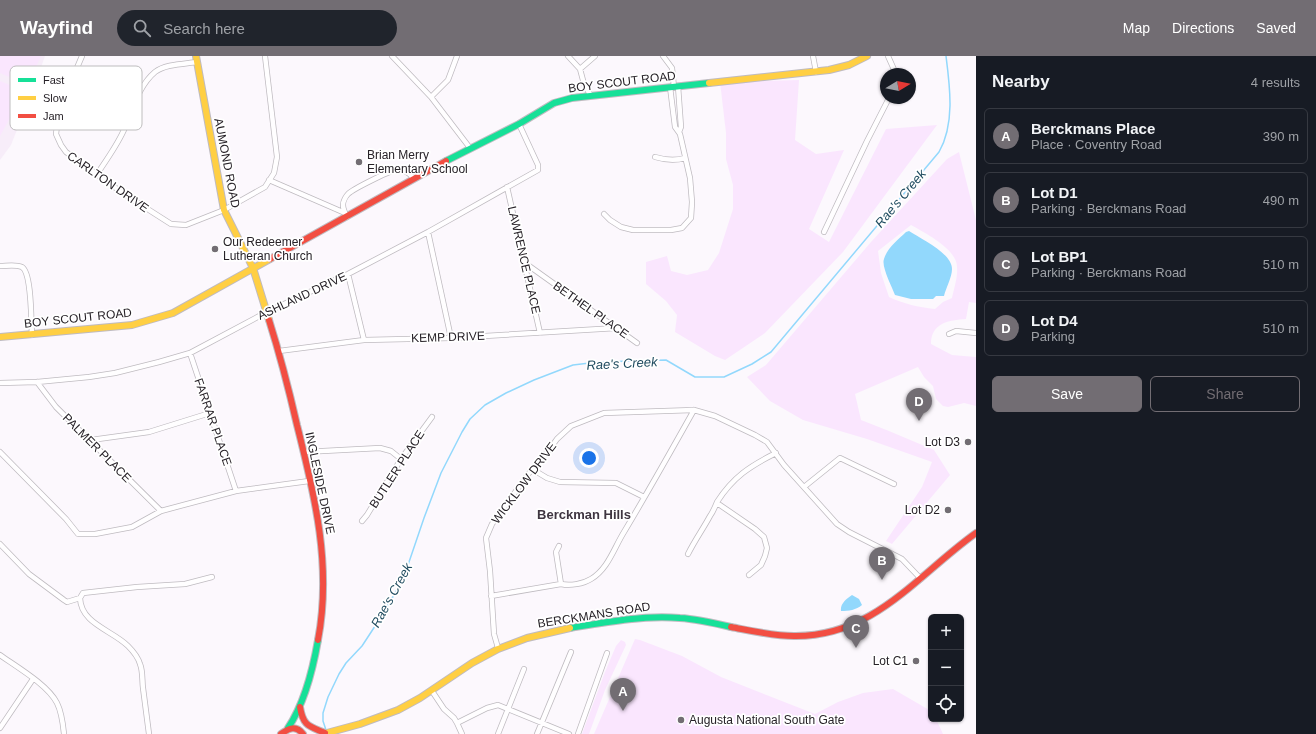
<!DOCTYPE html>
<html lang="en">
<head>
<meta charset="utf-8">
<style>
  :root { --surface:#171b24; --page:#20242c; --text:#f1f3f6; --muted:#9ea1a6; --line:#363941; --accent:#726d73 }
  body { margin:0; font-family:Arial,sans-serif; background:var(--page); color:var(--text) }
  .controls { position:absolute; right:12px; bottom:12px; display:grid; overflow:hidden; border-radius:6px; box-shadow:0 1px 3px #0004 }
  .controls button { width:36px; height:36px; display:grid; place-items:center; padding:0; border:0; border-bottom:1px solid var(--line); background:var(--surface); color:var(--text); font:20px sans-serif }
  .compass { position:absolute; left:880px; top:12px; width:36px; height:36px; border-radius:50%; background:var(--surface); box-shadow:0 1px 3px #0004; rotate:80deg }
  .you { position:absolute; left:589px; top:402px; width:14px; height:14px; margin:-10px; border:3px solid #fff; border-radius:50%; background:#1a73e8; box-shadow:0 0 0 6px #1a73e833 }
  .badge { display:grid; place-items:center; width:26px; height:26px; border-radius:50%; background:var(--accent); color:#fff; font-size:13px; font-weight:700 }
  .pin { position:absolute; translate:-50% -33px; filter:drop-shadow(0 1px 2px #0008) }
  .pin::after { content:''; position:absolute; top:21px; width:14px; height:12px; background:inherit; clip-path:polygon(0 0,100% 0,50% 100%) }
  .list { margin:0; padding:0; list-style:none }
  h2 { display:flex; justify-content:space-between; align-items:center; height:52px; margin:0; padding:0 16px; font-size:17px }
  h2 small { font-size:13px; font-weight:400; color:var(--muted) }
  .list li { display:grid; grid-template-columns:26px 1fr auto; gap:12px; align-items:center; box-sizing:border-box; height:56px; margin:0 8px 8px; padding:0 8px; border:1px solid var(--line); border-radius:6px }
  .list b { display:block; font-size:15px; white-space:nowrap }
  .list p { margin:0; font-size:13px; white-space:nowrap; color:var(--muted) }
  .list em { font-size:13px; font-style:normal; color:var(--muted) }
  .actions { display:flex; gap:8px; padding:12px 16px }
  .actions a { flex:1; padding:9px 0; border:1px solid var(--accent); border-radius:6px; text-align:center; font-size:14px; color:var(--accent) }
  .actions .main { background:var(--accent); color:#fff }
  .icon { flex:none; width:22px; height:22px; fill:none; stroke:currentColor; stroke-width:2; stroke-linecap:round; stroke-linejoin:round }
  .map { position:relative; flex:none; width:976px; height:678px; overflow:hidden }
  header { display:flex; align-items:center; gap:24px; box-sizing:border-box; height:56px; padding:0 20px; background:var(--accent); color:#fff }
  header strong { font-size:19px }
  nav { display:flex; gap:22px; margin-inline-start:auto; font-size:14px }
  .search { width:280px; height:36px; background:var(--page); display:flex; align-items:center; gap:10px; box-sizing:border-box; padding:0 14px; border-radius:22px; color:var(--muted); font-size:15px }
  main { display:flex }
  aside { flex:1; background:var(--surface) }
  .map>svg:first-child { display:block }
  .built { fill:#f7edf9 }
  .green { fill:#fae6fe; fill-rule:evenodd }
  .water { fill:#92d8fc }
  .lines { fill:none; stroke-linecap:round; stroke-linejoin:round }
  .stream { stroke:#92d8fc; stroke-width:1.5 }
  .street-casing { stroke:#bfbbc0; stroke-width:6 }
  .fast-casing { stroke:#bfbbc0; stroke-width:8 }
  .slow-casing { stroke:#bfbbc0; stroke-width:8 }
  .jam-casing { stroke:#bfbbc0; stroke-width:8 }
  .street { stroke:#fffeff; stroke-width:4.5 }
  .fast { stroke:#16e098; stroke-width:6 }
  .slow { stroke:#ffcf43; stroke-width:6 }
  .jam { stroke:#f24e42; stroke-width:6 }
  .poi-dot { fill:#726d73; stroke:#fff; stroke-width:1.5 }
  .labels { text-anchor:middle; stroke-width:3.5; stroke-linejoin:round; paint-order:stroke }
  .street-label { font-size:12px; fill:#272228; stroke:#fff }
  .poi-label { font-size:12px; fill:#272228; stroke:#fff; text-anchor:start }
  .water-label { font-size:13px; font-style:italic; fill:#1f4b5f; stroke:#fff }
  .neighbourhood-label { font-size:13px; font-weight:bold; fill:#3f3641; stroke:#fff }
  .key { fill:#fff; stroke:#bebdbe; stroke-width:1 }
  .key-label { font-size:11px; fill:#272228 }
</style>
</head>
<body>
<header>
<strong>Wayfind</strong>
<div class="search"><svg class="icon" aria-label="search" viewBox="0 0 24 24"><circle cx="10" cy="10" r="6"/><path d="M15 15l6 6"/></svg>Search here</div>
<nav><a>Map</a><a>Directions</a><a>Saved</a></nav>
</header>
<main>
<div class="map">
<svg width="976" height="678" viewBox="0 0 976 678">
  <rect width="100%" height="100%" fill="#fcf8fd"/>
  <path class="built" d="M0 0H45L34 31 11 89 0 104Z"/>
  <path class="green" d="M0 0H41L28 29 0 17Z
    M799 24 795 84 816 98 844 94 809 173 829 186 886 73 937 69 843 196 765 277 725 304 715 300 675 276 677 259 666 245 646 228V206L667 200 671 215 687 219 708 214 719 197 733 153V129L726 103V77L720 26Z
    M0 25 25 35 0 80Z
    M959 96 976 164V247L969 246 966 263C949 264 931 267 931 288L952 299 976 301V350L964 347 948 351 943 350 936 343 933 330 924 321 918 311 855 338 861 364 889 375 934 394 950 419 892 488 886 485 922 431 932 406 867 383 803 364 770 345 747 321 766 309 871 186 947 103ZM911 169C925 177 957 193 957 211 958 221 954 232 952 242L943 246 935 253C918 251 904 248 889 241L881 217 878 195Z
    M635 583 640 584 682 600 721 621 815 658 838 646 863 637 893 633 931 655V663H936L943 678H594Z
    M621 584 625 586 626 589 605 634 589 678H582L605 616 616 590Z"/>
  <path class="water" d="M909 175C921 183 952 197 952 213 952 221 946 232 944 240H936L933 243H911L895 239C892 231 881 210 884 203 887 192 899 183 906 176Z
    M852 539 859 543 862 549C856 554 849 555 841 555 840 548 846 543 852 539Z"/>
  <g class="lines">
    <path class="stream" d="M326 674 323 665V657L328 641 339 618 346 607 362 590 381 561 398 532 408 509 424 462 441 417 462 376 470 363 485 349 506 337 534 324 573 309 598 306 666 304 695 321H724L752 308 771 296 939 96C955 68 950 31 946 0"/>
    <g class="street-casing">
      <path id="street" d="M82 0 59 54 56 78 61 89 66 96 124 138 171 168 186 169 224 154 265 131 274 117 277 101 265 0
        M392 0 431 41 470 92
        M568 0 580 13 584 28 591 40
        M663 0 672 12 674 31
        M813 0 816 16
        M888 0 896 18
        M580 13 595 0
        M678 30 681 71 679 76
        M431 41 448 24 457 0
        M655 101C665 104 675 105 685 102
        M97 118C106 105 115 92 122 78 132 58 137 31 155 16 165 8 184 8 197 6
        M269 124 345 157
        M507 131 540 277
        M604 158 610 164 621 171 633 174H671L682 172 691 162 692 146 690 122 680 78 675 71 670 31
        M347 161C345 157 343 153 343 149 343 145 346 140 348 138 353 133 389 115 396 114 403 113 410 117 414 123
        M428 176 451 282
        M824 176 867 85 889 42
        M525 207 637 287
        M0 210C7 210 15 208 22 211 32 217 31 266 32 279
        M348 218 364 284
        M949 278 956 275 976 277
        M279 295 364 284 451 282 617 272
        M190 297 236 435
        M37 326 56 351 161 455
        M0 327 37 326 89 321 115 317 159 306 190 297 267 256 348 218 428 176 538 114V109L519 68
        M91 384 149 376 210 357
        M0 396 66 463 78 478H95L132 471 161 455 236 435 309 425
        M304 396 380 392 391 395 401 403
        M532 413 547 422 560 426 616 427 644 441
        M804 431 840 402 894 428
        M717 447 755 473 764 481 767 492 765 500 761 509 749 519
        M362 465 367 459 401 403 432 361
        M0 488 29 518 64 544 67 546 80 542
        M559 490 556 496 561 528
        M688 498C695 484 703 473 710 460 713 456 715 451 717 446 733 421 750 410 776 397
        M491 540 561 528C570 530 583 528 591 523 608 513 614 492 624 476 648 436 671 395 694 354
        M498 592 494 578 490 515 486 482 492 468 532 413 549 394 557 383 571 370 604 357 694 354 715 360 755 379 767 386 784 409 837 468 849 476 902 503 921 523
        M0 599C17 611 48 629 57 647 62 657 63 668 64 678
        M432 635 444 653 454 662 457 667 487 652 498 649 569 678
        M457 667 462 678
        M0 672 33 623
        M149 678C147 663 145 648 143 632 142 625 143 615 140 608 138 601 133 595 128 590 112 574 81 568 80 542L83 537 137 531 185 528 212 521
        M498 678 524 613
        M537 678 571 596
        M578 678 607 597"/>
    </g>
    <g class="fast-casing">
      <path id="fast" d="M446 105 519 68 554 47 572 42 709 27
        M570 572C606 566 643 559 680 562 697 563 714 567 731 571
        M288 672C304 648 313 613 318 584"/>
    </g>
    <g class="slow-casing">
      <path id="slow" d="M196 0 224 154 253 212 269 264
        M709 27 829 14 849 9 867 0
        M0 281 132 269 173 257 270 203
        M323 678 360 668 398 654 420 642 472 607 498 593 527 582 570 572"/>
    </g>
    <g class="jam-casing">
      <path id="jam" d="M270 203 446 105
        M269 264C280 299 289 334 297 369 315 440 332 511 318 584
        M731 571C752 575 773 580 794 580 874 581 917 519 976 477
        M300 651C303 670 309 670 325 677
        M281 678C289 672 296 669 303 678"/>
    </g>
    <use href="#street" class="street"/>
    <use href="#fast" class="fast"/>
    <use href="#slow" class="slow"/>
    <use href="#jam" class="jam"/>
  </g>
  <g class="poi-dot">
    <circle cx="359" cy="106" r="4"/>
    <circle cx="215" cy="193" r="4"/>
    <circle cx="968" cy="386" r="4"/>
    <circle cx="948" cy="454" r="4"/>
    <circle cx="916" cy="605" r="4"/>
    <circle cx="681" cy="664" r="4"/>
  </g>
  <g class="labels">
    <g class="street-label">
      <text transform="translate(622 26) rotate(-7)" y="4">BOY SCOUT ROAD</text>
      <text transform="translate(227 107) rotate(79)" y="4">AUMOND ROAD</text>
      <text transform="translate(108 126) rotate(35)" y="4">CARLTON DRIVE</text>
      <text transform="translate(524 204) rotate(77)" y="4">LAWRENCE PLACE</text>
      <text transform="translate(302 240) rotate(-25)" y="4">ASHLAND DRIVE</text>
      <text transform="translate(591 254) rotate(35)" y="4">BETHEL PLACE</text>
      <text transform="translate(78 262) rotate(-6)" y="4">BOY SCOUT ROAD</text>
      <text transform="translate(448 281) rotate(-2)" y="4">KEMP DRIVE</text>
      <text transform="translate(213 366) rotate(71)" y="4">FARRAR PLACE</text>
      <text transform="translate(97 392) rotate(45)" y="4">PALMER PLACE</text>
      <text transform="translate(397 413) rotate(-57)" y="4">BUTLER PLACE</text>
      <text transform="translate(320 427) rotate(78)" y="4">INGLESIDE DRIVE</text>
      <text transform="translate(524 427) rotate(-53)" y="4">WICKLOW DRIVE</text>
      <text transform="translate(594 559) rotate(-9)" y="4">BERCKMANS ROAD</text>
    </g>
    <g class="poi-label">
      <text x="367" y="103">Brian Merry<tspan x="367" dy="14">Elementary School</tspan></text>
      <text x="223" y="190">Our Redeemer<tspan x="223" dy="14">Lutheran Church</tspan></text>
      <text x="960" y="390" text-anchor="end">Lot D3</text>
      <text x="940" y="458" text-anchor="end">Lot D2</text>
      <text x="908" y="609" text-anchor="end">Lot C1</text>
      <text x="689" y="668">Augusta National South Gate</text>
    </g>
    <g class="water-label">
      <text transform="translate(900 142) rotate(-50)" y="5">Rae's Creek</text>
      <text transform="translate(622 307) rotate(-3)" y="5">Rae's Creek</text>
      <text transform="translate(391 539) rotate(-61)" y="5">Rae's Creek</text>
    </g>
    <g class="neighbourhood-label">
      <text x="584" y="463">Berckman Hills</text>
    </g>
  </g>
  <rect x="10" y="10" width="132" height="64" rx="6" class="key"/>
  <rect x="18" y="22" width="18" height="4" fill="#16e098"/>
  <rect x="18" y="40" width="18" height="4" fill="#ffcf43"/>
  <rect x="18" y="58" width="18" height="4" fill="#f24e42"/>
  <g class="key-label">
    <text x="43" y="28">Fast</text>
    <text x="43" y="46">Slow</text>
    <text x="43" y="64">Jam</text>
  </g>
</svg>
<div class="controls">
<button>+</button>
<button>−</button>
<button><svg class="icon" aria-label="locate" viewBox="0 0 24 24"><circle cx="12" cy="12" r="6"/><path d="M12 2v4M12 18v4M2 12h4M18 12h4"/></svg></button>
</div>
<svg class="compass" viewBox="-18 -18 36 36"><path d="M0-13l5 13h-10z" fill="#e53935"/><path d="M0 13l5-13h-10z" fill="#9ea1a6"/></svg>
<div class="you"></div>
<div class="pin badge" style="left:623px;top:655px">A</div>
<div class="pin badge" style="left:882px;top:524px">B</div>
<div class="pin badge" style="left:856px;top:592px">C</div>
<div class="pin badge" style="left:919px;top:365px">D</div>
</div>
<aside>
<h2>Nearby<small>4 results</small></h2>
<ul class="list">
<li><span class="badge">A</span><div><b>Berckmans Place</b><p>Place · Coventry Road</p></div><em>390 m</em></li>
<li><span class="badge">B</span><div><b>Lot D1</b><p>Parking · Berckmans Road</p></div><em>490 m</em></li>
<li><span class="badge">C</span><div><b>Lot BP1</b><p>Parking · Berckmans Road</p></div><em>510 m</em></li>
<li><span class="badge">D</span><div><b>Lot D4</b><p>Parking</p></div><em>510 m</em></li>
</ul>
<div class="actions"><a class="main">Save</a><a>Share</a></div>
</aside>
</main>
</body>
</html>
